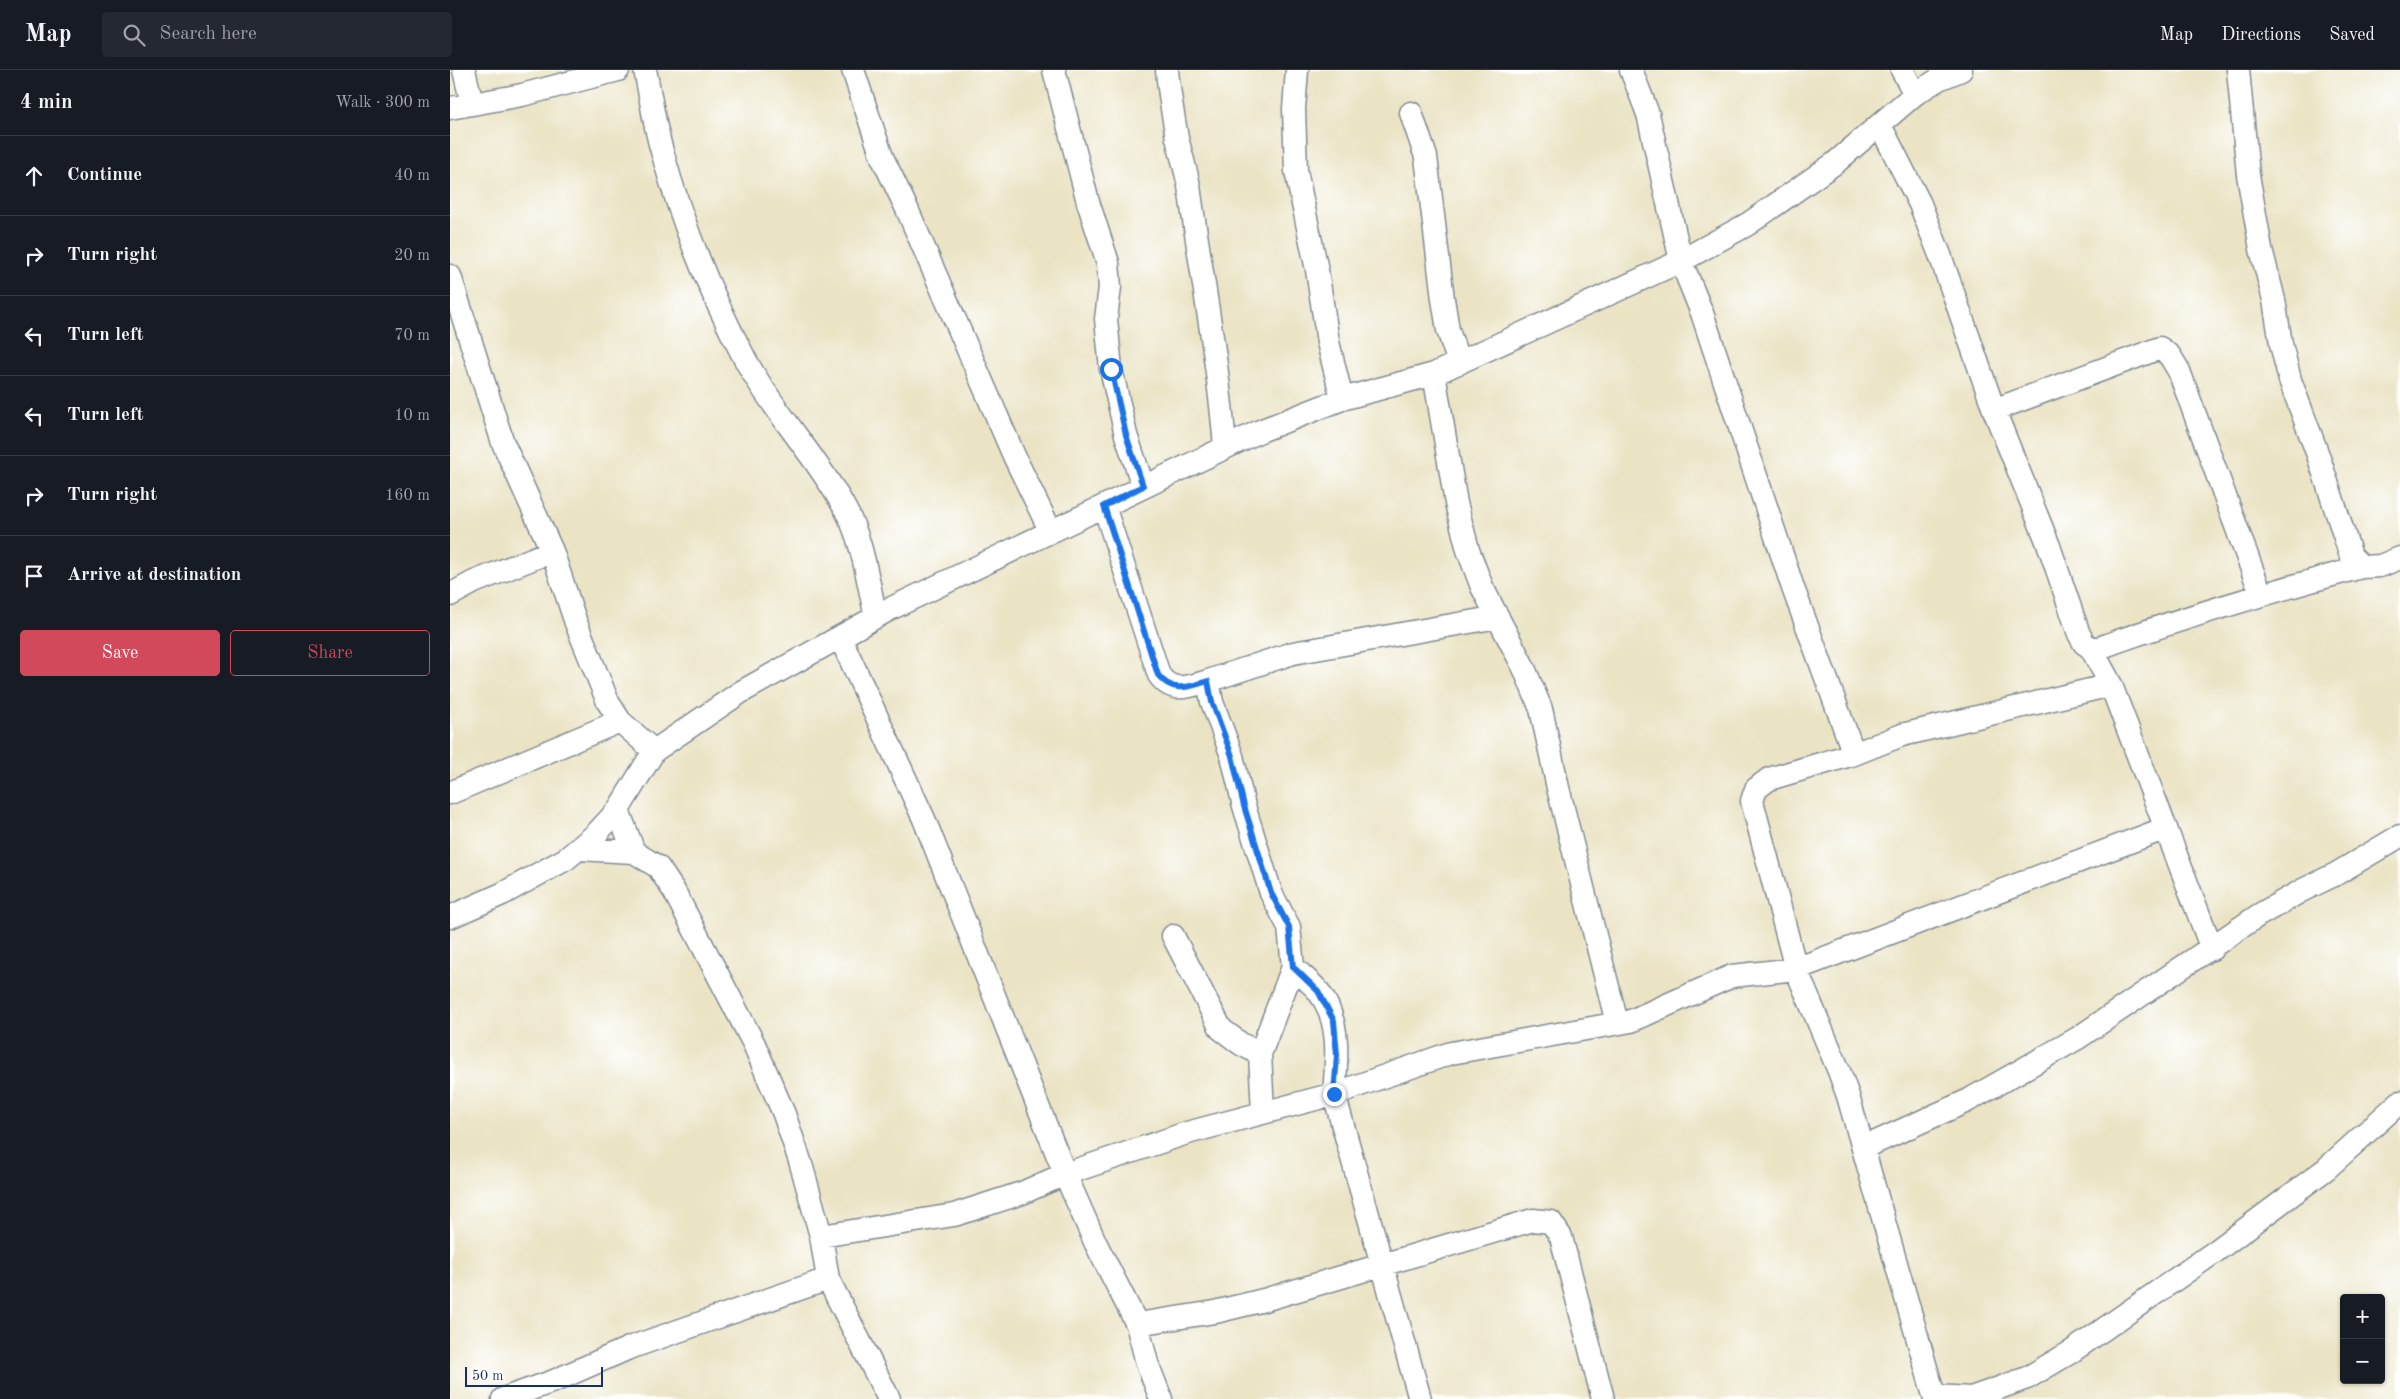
<!DOCTYPE html>
<html lang="en">
<head>
<meta charset="utf-8">
<style>
  :root { --surface:#171b24; --page:#242831; --text:#f1f3f6; --muted:#9ea1a6; --line:#363941; --accent:#d1495b }
  body { margin:0; font-family:"Old Standard TT",serif; background:var(--page); color:var(--text) }
  .controls { position:absolute; right:15px; bottom:15px; display:grid; overflow:hidden; border-radius:5px; box-shadow:0 1px 4px #0004 }
  .controls button { width:45px; height:45px; display:grid; place-items:center; padding:0; border:0; border-bottom:1px solid var(--line); background:var(--surface); color:var(--text); font:25px sans-serif }
  .scale { position:absolute; left:15px; bottom:12px; width:138px; box-sizing:border-box; padding-left:5px; border:2px solid #1b2f5e; border-top:0; font-size:14px; line-height:18px; white-space:nowrap; color:#1b2f5e; -webkit-text-stroke:4px #fff; paint-order:stroke }
  .stop { position:absolute; width:15px; height:15px; margin:-11px; border:4px solid #1a73e8; border-radius:50%; background:#fff }
  .stop.end { background:#1a73e8; border-color:#fff; box-shadow:0 1px 5px #0008 }
  .list { margin:0; padding:0; list-style:none }
  h2 { display:flex; justify-content:space-between; align-items:center; height:65px; margin:0; padding:0 20px; font-size:21px }
  h2 small { font-size:16px; font-weight:400; color:var(--muted) }
  .list li { display:grid; grid-template-columns:32px 1fr auto; gap:15px; align-items:center; box-sizing:border-box; height:80px; padding:0 20px; border-top:1px solid var(--line) }
  .list b { display:block; font-size:19px; white-space:nowrap }
  .list em { font-size:16px; font-style:normal; color:var(--muted) }
  .actions { display:flex; gap:10px; padding:15px 20px }
  .actions a { flex:1; padding:11px 0; border:1px solid var(--accent); border-radius:5px; text-align:center; font-size:18px; color:var(--accent) }
  .actions .main { background:var(--accent); color:#fff }
  .icon { flex:none; width:28px; height:28px; fill:none; stroke:currentColor; stroke-width:2; stroke-linecap:round; stroke-linejoin:round }
  .map { position:relative; flex:none; width:1950px; height:1329px; overflow:hidden }
  header { display:flex; align-items:center; gap:30px; box-sizing:border-box; height:70px; padding:0 25px; background:var(--surface); border-bottom:1px solid var(--line) }
  header strong { font-size:24px }
  nav { display:flex; gap:28px; margin-inline-start:auto; font-size:18px }
  .search { width:350px; height:45px; background:var(--page); display:flex; align-items:center; gap:12px; box-sizing:border-box; padding:0 18px; border-radius:5px; color:var(--muted); font-size:19px }
  main { display:flex }
  aside { flex:1; background:var(--surface) }
  .map>svg:first-child { display:block }
  .lines { fill:none; stroke-linecap:round; stroke-linejoin:round }
  .street-casing { stroke:#828a92; stroke-width:25 }
  .street { stroke:#fff; stroke-width:22 }
  .route { stroke:#1a73e8; stroke-width:6 }
</style>
</head>
<body>
<header>
<strong>Map</strong>
<div class="search"><svg class="icon" aria-label="search" viewBox="0 0 24 24"><circle cx="10" cy="10" r="6"/><path d="M15 15l6 6"/></svg>Search here</div>
<nav><a>Map</a><a>Directions</a><a>Saved</a></nav>
</header>
<main>
<aside>
<h2>4 min<small>Walk · 300 m</small></h2>
<ul class="list">
<li><svg class="icon" aria-label="ahead" viewBox="0 0 24 24"><path d="M12 20V5M6 11l6-6 6 6"/></svg><div><b>Continue</b></div><em>40 m</em></li>
<li><svg class="icon" aria-label="right" viewBox="0 0 24 24"><path d="M7 20v-9h11M14 6l5 5-5 5"/></svg><div><b>Turn right</b></div><em>20 m</em></li>
<li><svg class="icon" aria-label="left" viewBox="0 0 24 24"><path d="M17 20v-9H6M10 6l-5 5 5 5"/></svg><div><b>Turn left</b></div><em>70 m</em></li>
<li><svg class="icon" aria-label="left" viewBox="0 0 24 24"><path d="M17 20v-9H6M10 6l-5 5 5 5"/></svg><div><b>Turn left</b></div><em>10 m</em></li>
<li><svg class="icon" aria-label="right" viewBox="0 0 24 24"><path d="M7 20v-9h11M14 6l5 5-5 5"/></svg><div><b>Turn right</b></div><em>160 m</em></li>
<li><svg class="icon" aria-label="arrive" viewBox="0 0 24 24"><path d="M6 21V4h12l-3 4 3 4H6"/></svg><div><b>Arrive at destination</b></div></li>
</ul>
<div class="actions"><a class="main">Save</a><a>Share</a></div>
</aside>
<div class="map">
<svg width="1950" height="1329" viewBox="0 0 1950 1329">
  <rect width="100%" height="100%" fill="#fff"/>
  <filter id="ink" filterUnits="userSpaceOnUse"><feTurbulence type="fractalNoise" baseFrequency=".02" numOctaves="2"/><feDisplacementMap in="SourceGraphic" scale="10" xChannelSelector="R" yChannelSelector="G"/><feConvolveMatrix kernelMatrix="1 2 1 2 8 2 1 2 1" color-interpolation-filters="sRGB"/></filter>
  <filter id="wash" filterUnits="userSpaceOnUse"><feTurbulence type="fractalNoise" baseFrequency=".0096" numOctaves="4" result="noise"/><feDisplacementMap in="SourceGraphic" scale="20" xChannelSelector="R" yChannelSelector="G"/><feGaussianBlur stdDeviation="1.12" result="paint"/><feColorMatrix in="noise" values="0 0 0 0 0 0 0 0 0 0 0 0 0 0 0 0 0 1.4 0 .05"/><feComposite in="paint" operator="in"/></filter>
  <g filter="url(#wash)">
    <rect width="100%" height="100%" fill="#eae4c5"/>
  </g>
  <g filter="url(#ink)">
    <g class="lines">
      <g class="street-casing">
        <path id="street" d="M14 0 22 34
          M195 0C201 27 204 55 212 81 232 154 261 225 296 291 324 342 365 385 393 435 413 469 417 509 426 547
          M403 0 432 87 457 139 565 388 600 460
          M604 0 638 132 658 193 660 217 656 249 661 299 676 365 693 416
          M717 0C719 23 723 45 727 68 731 84 736 100 739 116 751 203 768 289 775 377
          M847 0 844 39 846 101 867 200 878 272 892 329
          M1181 0 1198 44 1231 191 1252 243 1343 518 1404 684 1452 665 1661 615
          M1452 0 1465 24
          M1788 0 1798 105 1811 179 1824 230 1831 274 1840 310 1868 385 1901 486 1912 497 1930 496 1950 488
          M0 38 72 25 168 0
          M961 43 976 87 993 229 998 260 1009 293
          M1430 55 1470 134 1490 185 1544 340 1599 476 1629 564 1634 573 1641 578 1661 615 1762 879
          M0 206 53 373 102 481 126 553 158 632 170 651 204 681
          M984 304 1006 433 1018 480 1032 517 1074 598 1091 639 1108 718 1167 953
          M1544 340 1710 278 1720 286 1729 301 1811 524
          M654 436 709 605C722 624 738 617 758 611L762 632 782 686 794 736 821 823 839 857 843 897 810 984 813 1042
          M0 525 24 512 102 481
          M390 567 474 749 615 1104 646 1174 687 1254 697 1293 711 1329
          M1641 578H1649C1736 546 1823 521 1912 497
          M758 611 843 583 1048 547
          M1404 684 1319 709 1306 719 1302 731 1346 899 1389 1001 1398 1026 1485 1329
          M0 723 170 651
          M168 740 184 782
          M128 779 184 782 208 797 224 821 304 974 334 1044 351 1094 371 1166 378 1209 439 1329
          M0 847 52 824 116 789 146 764 168 740 204 681 291 622 442 538 810 361 892 329 984 304 1231 191 1298 154 1385 93 1465 24 1489 9 1511 0
          M723 866 771 959 791 974 810 984
          M843 897C851 905 862 913 869 922 891 952 887 988 884 1024L970 1329
          M1413 1078 1517 1031 1628 968 1809 845 1853 820 1886 804 1950 766
          M371 1166 504 1145 572 1123 615 1104 737 1063 884 1024 1001 983 1181 951 1282 906 1346 899 1716 758
          M687 1254 765 1242 814 1230 1083 1150 1101 1152 1111 1167 1153 1329
          M1485 1326 1521 1328 1577 1308 1621 1282 1766 1181 1876 1099 1950 1032
          M53 1329 104 1311 179 1278 378 1209"/>
      </g>
      <use href="#street" class="street"/>
    </g>
  </g>
  <g class="lines" filter="url(#ink)">
    <path class="route" d="M661 299 676 365 693 416 654 436 708 605C723 624 738 617 758 611L762 632 782 686 794 736 821 823 839 857 843 897 868 921 884 951 887 985 884 1024"/>
  </g>
</svg>
<div class="controls">
<button>+</button>
<button>−</button>
</div>
<div class="scale">50 m</div>
<div class="stop" style="left:661px;top:299px"></div>
<div class="stop end" style="left:884px;top:1024px"></div>
</div>
</main>
</body>
</html>
